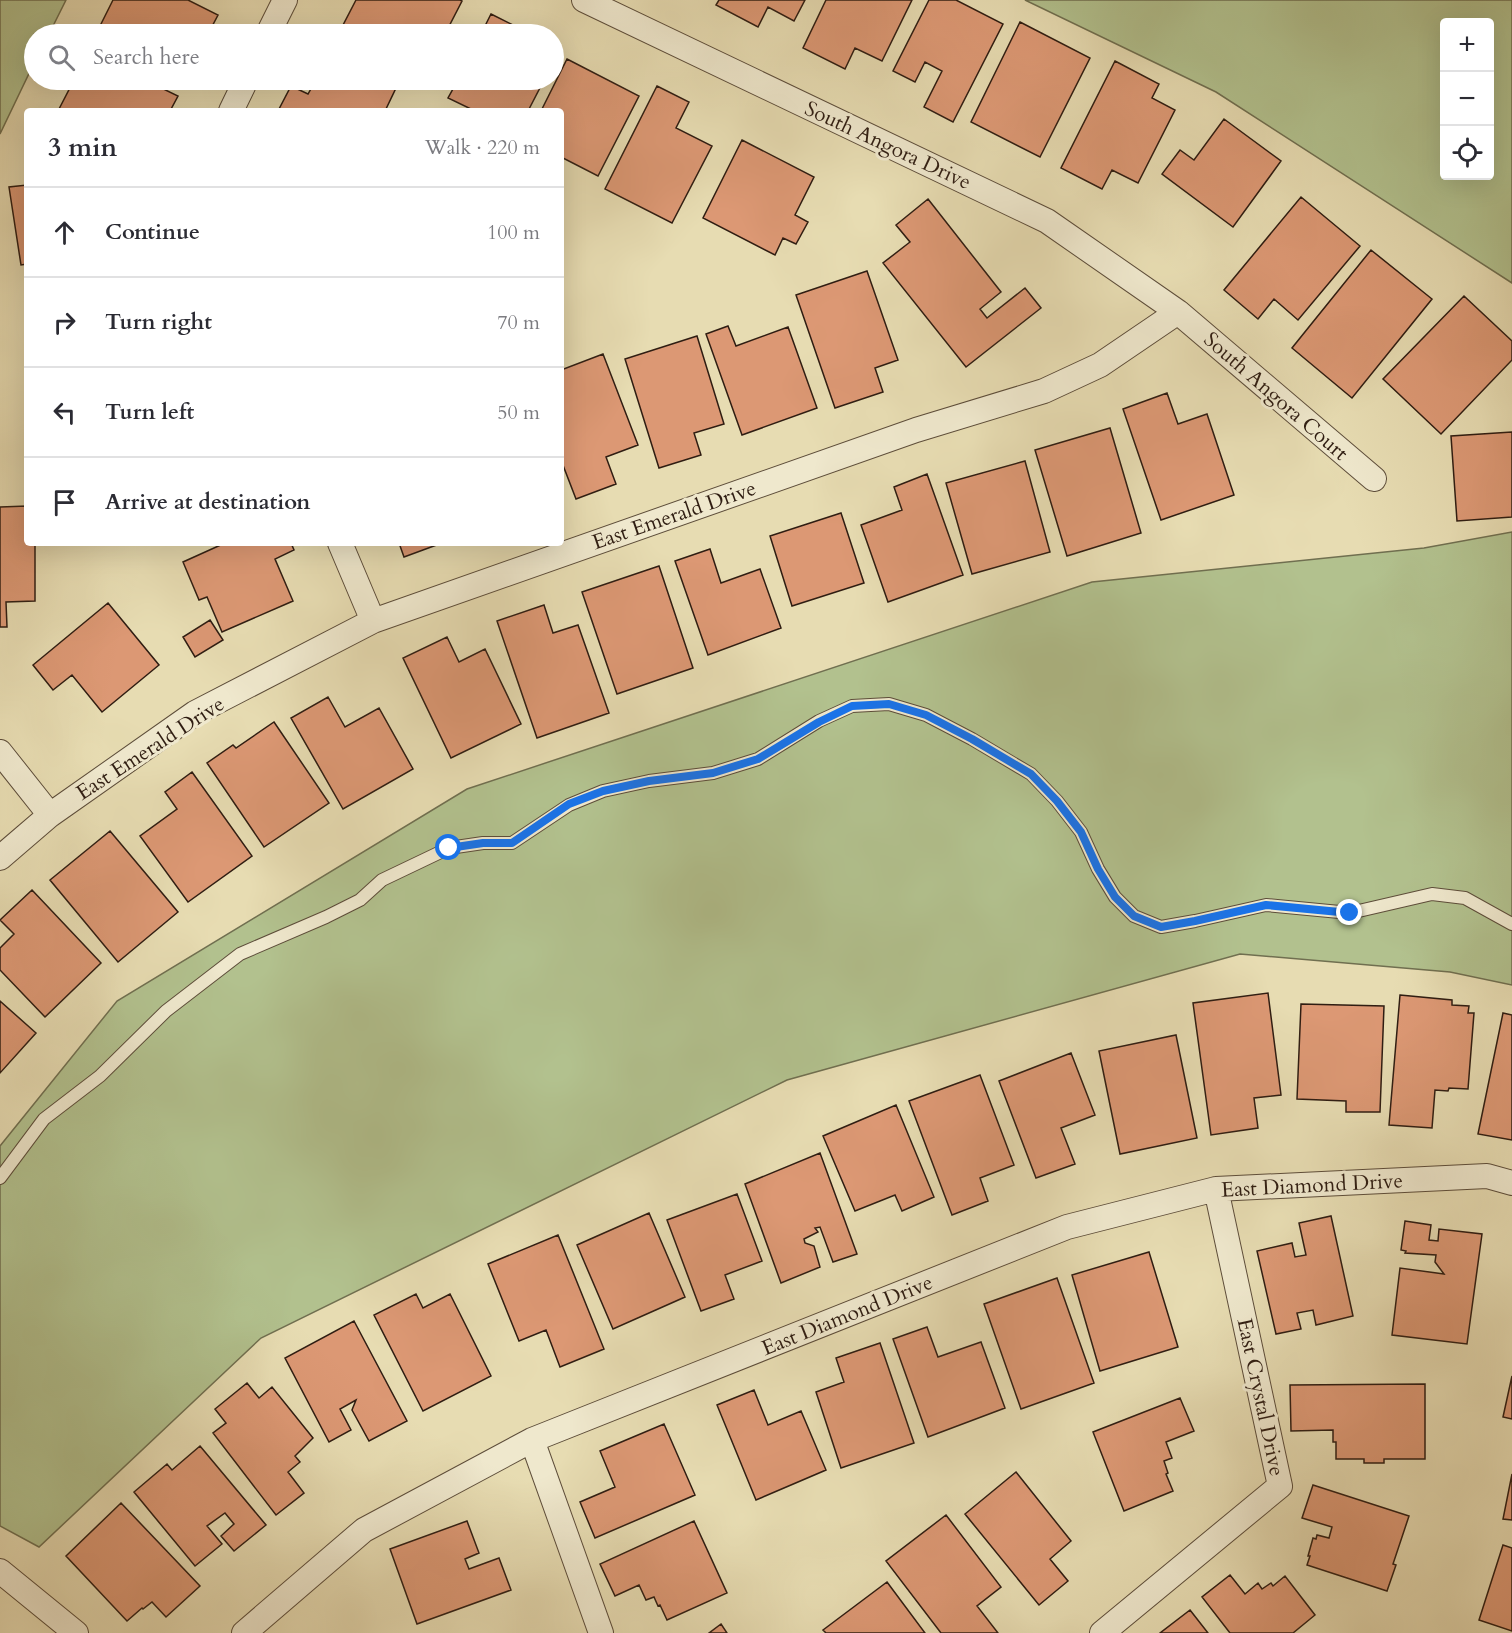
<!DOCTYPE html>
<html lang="en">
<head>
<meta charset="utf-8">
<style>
  :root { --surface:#fff; --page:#f7f7f7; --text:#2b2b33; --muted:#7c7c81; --line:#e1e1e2 }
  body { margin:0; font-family:Cardo,serif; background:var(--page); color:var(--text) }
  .controls { position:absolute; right:18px; top:18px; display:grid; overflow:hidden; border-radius:6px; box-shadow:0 6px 24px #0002 }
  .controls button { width:54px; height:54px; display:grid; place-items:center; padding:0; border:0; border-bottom:2px solid var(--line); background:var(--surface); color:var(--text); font:30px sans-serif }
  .stop { position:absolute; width:18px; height:18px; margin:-14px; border:4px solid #1a73e8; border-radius:50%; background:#fff }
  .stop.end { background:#1a73e8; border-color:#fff; box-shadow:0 2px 6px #0008 }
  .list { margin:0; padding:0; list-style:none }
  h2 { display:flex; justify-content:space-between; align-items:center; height:78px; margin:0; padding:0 24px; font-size:26px }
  h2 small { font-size:20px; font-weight:400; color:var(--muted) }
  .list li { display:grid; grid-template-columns:39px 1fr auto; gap:18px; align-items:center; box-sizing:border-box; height:90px; padding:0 24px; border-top:2px solid var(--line) }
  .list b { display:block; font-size:22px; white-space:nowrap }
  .list em { font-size:20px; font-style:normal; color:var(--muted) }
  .icon { flex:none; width:33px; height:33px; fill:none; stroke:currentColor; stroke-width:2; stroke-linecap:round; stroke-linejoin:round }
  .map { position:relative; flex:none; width:1512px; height:1633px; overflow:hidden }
  .search { position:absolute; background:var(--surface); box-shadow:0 6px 24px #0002; left:24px; top:24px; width:540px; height:66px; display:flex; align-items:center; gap:15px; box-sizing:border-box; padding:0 21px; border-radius:33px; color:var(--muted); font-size:22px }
  .panel { position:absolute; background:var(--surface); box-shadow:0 6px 24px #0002; left:24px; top:108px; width:540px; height:438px; border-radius:6px }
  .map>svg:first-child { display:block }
  .green { fill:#b2c18e; stroke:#706f50; stroke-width:1.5; fill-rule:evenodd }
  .building { fill:#dc9874; stroke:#2f1d12; stroke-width:1.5 }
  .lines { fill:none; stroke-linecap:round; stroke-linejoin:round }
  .service-casing { stroke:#5d4d3a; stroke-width:14 }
  .minor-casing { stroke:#5d4d3a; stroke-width:26 }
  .service { stroke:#efe8cd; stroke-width:12 }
  .minor { stroke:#efe8cd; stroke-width:24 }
  .route { stroke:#1a73e8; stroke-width:8 }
  .labels { text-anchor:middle; stroke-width:6; stroke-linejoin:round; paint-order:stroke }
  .street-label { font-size:21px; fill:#2f1d12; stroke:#efe8cd }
</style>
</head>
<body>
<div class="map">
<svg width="1512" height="1633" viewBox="0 0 1512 1633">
  <rect width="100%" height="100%" fill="#e7dcb2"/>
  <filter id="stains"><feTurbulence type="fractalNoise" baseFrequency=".00333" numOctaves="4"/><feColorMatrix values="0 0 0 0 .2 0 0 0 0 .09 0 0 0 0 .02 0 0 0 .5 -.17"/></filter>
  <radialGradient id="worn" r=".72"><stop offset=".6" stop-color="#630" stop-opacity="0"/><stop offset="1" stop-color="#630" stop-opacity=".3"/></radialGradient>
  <path class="green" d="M0 0H66L49 34H34V63L0 134Z
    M1025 0H1512V283L1216 92ZM1490 22V176H1444V22Z
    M1512 532V985L1450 972 1240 954 787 1080 261 1338 39 1547 0 1526V1146L117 1001 467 789 1092 582 1424 548Z"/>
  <path class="building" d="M113 0H188L218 15 208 34H96Z
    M356 0H460L462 1 445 34H352L341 29Z
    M719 0H805L794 21 768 7 758 27 716 5Z
    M826 0H912L882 61 855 48 845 69 803 48Z
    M929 0H956L1003 24 953 122 924 107 942 71 925 62 915 82 893 71Z
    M491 14 525 31 524 34H481Z
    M1020 22 1090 58 1040 157 971 122Z
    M567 59 639 96 598 176 561 157V111H541Z
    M1115 61 1159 84 1152 98 1175 110 1138 183 1112 170 1102 189 1061 168Z
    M74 80H145L178 96 170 111H58Z
    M316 80H380L396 88 385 111H278L291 86 308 94Z
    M458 80H544L528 111H475L448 98Z
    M657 86 689 102 676 128 712 146 672 223 605 189Z
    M1224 119 1281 161 1233 227 1162 174 1180 150 1194 160Z
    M742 140 814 177 795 215 808 222 796 244 783 238 775 255 703 218Z
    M27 185V264L21 265 9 187Z
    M1301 197 1360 246 1298 320 1274 299 1258 319 1224 290Z
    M928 199 1001 292 980 309 987 318 1025 288 1041 308 966 367 883 263 910 242 896 225Z
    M1371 250 1432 299 1352 398 1292 348Z
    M867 271 898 360 875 368 883 392 835 408 796 295Z
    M1464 296 1512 341V360L1441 434 1383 379Z
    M728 326 736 346 788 327 817 408 742 435 706 334Z
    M697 336 724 424 694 433 701 455 659 468 625 359Z
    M603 354 638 445 606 457 616 484 576 499 561 460V370Z
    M1167 393 1178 424 1207 414 1234 495 1161 520 1123 409Z
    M1110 428 1141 533 1067 556 1035 450Z
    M1512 432V517L1457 521 1451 436Z
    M1025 461 1050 552 972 574 946 483Z
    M927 474 963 575 888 602 861 525 902 510 894 487Z
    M27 506V543H35V601L6 602 7 627H0V507Z
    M841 513 864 583 792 606 770 536Z
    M225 543H291L294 550 275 559 293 601 222 632 207 597 199 600 183 562Z
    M399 543H442L404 557Z
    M710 549 721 583 760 569 781 628 708 655 675 561Z
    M659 566 693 668 617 694 582 592Z
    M108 603 159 665 102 712 72 675 53 690 33 665Z
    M544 605 553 633 578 625 609 713 537 738 497 621Z
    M210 620 223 640 195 657 183 637Z
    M447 637 459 662 485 649 521 724 451 758 403 658Z
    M328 697 345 727 379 708 413 769 343 809 291 718Z
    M274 722 329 803 264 847 207 763 233 745 236 748Z
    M192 772 252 856 188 902 140 836 177 809 165 792Z
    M110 831 178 912 118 962 50 880Z
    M32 890 101 963 45 1017 0 970V948L14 934 0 920Z
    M1268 993 1281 1095 1254 1098 1258 1128 1211 1135 1193 1003Z
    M1400 995 1452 1000V1005L1469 1006 1468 1013H1474L1468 1089 1449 1088 1448 1091 1435 1090 1432 1128 1389 1125Z
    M0 1001 36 1033 0 1073Z
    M1301 1004 1384 1006 1380 1112H1346V1101L1297 1099Z
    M1503 1013 1512 1015V1140L1478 1134Z
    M1176 1035 1197 1138 1120 1154 1099 1051Z
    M1071 1053 1095 1115 1061 1128 1075 1164 1036 1178 999 1081Z
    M980 1075 1014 1165 980 1178 988 1201 952 1215 909 1101Z
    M896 1105 934 1197 902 1211 895 1195 855 1211 823 1136Z
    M820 1153 857 1254 833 1262 820 1227 815 1228 818 1232 804 1239 805 1243 814 1246 820 1267 781 1283 745 1184Z
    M737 1194 762 1261 725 1275 734 1299 701 1311 667 1220Z
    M649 1213 685 1297 613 1329 577 1245Z
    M1331 1216 1353 1316 1316 1325 1313 1310 1297 1313 1301 1329 1276 1334 1257 1251 1292 1243 1295 1257 1306 1255 1299 1223Z
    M1405 1221 1431 1225 1429 1240 1438 1241 1439 1229 1482 1234 1467 1344 1392 1335 1400 1268 1444 1274 1435 1262 1436 1255 1405 1253 1406 1251 1401 1250Z
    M558 1235 604 1349 560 1367 546 1330 519 1341 488 1264Z
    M1149 1252 1178 1347 1100 1371 1072 1275Z
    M1057 1278 1094 1383 1021 1409 984 1304Z
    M416 1294 423 1308 450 1294 491 1376 423 1411 374 1315Z
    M354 1321 407 1421 369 1441 352 1410 356 1400 340 1409 351 1430 329 1442 285 1358Z
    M927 1327 938 1357 981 1342 1005 1408 928 1437 893 1339Z
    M880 1343 914 1443 841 1468 816 1392 844 1382 836 1358Z
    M1512 1376V1419L1503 1417Z
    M247 1383 259 1398 272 1387 313 1438 295 1456 300 1462 288 1472 304 1493 276 1515 213 1433 226 1423 215 1409Z
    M1425 1384V1459H1384V1463H1364V1459H1336V1442H1333V1430L1291 1431 1290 1385Z
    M754 1390 768 1425 801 1411 826 1470 756 1500 717 1405Z
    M1180 1398 1194 1431 1166 1442 1172 1458 1164 1461 1168 1473 1166 1474 1173 1491 1124 1511 1093 1432Z
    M664 1424 695 1495 595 1538 580 1502 615 1487 600 1451Z
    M200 1446 266 1525 234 1551 221 1536 234 1524 225 1513 207 1526 222 1544 195 1566 134 1492 167 1464 172 1470Z
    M1016 1472 1071 1541 1050 1559 1068 1581 1039 1605 965 1514Z
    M1512 1474V1520L1503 1519Z
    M1313 1485 1409 1516 1393 1564 1396 1565 1387 1591 1307 1565 1310 1556H1308L1313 1538 1316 1539 1317 1535 1329 1538 1332 1527 1302 1518Z
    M121 1503 200 1586 166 1617 152 1602 143 1609 142 1608 127 1621 66 1556Z
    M946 1515 1001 1587 977 1606 998 1633H941L886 1561Z
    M467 1521 479 1553 465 1559 469 1569 499 1558 511 1590 417 1624 390 1549Z
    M694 1521 727 1593 667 1620 660 1605 658 1606 654 1597 646 1600 639 1585 615 1596 600 1564Z
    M1503 1545 1512 1548V1631L1479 1620Z
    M1230 1575 1245 1594 1258 1583 1262 1589 1271 1583 1273 1586 1285 1576 1315 1615 1293 1633H1230L1202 1597Z
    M887 1582 925 1633H826L823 1630Z
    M1190 1610 1208 1633H1160Z
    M721 1624 727 1633H709Z"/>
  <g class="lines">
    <g class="service-casing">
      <path id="service" d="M0 1178 44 1119 100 1076 166 1011 240 954 326 917 360 900 382 880 449 848 483 843H512L569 805 603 791 649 781 713 773 758 759 819 721 852 706 889 704 926 715 972 739 1031 774 1057 801 1081 832 1098 869 1115 897 1134 916 1161 927 1195 921 1266 905 1350 913 1432 894 1465 898 1512 924"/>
    </g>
    <g class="minor-casing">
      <path id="minor" d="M584 0 1047 221 1178 312 1374 479
        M268 34 285 0
        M231 111 246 80
        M340 543 373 621
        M0 752 50 815
        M0 858 50 815 195 713 373 621 916 430 1044 391 1100 365 1178 312
        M532 1440 601 1633
        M0 1571 76 1633
        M244 1633 364 1530 532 1440 1067 1227 1216 1189 1487 1176 1512 1183
        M1102 1633 1280 1486 1216 1189"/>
    </g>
    <use href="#service" class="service"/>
    <use href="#minor" class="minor"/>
  </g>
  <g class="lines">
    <path class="route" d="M449 848 483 843H512L569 804 603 791 649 781 713 773 758 759 819 722 852 706 889 704 926 715 972 739 1031 774 1057 801 1081 832 1098 869 1115 897 1134 916 1161 927 1195 921 1266 905 1350 913"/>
  </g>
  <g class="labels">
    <g class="street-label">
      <text transform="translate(888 145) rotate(25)" y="7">South Angora Drive</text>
      <text transform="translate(1276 396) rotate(41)" y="7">South Angora Court</text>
      <text transform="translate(674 515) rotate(-19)" y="7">East Emerald Drive</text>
      <text transform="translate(150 748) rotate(-33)" y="7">East Emerald Drive</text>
      <text transform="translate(1312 1185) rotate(-3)" y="7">East Diamond Drive</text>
      <text transform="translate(847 1315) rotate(-22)" y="7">East Diamond Drive</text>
      <text transform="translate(1261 1397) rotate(78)" y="7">East Crystal Drive</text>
    </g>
  </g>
  <rect width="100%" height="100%" filter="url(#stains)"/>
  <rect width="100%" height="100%" fill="url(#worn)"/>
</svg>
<div class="controls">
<button>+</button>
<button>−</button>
<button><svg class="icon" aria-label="locate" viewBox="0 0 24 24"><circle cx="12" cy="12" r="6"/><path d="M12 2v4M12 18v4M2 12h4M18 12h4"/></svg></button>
</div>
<div class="stop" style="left:449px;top:848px"></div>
<div class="stop end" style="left:1350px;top:913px"></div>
<div class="search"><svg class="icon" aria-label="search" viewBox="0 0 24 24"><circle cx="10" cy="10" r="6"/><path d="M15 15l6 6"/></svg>Search here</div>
<section class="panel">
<h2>3 min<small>Walk · 220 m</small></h2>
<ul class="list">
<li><svg class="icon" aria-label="ahead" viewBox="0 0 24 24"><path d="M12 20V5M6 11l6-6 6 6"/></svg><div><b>Continue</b></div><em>100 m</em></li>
<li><svg class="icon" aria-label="right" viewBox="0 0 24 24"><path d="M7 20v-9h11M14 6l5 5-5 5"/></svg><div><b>Turn right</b></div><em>70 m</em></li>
<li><svg class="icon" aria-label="left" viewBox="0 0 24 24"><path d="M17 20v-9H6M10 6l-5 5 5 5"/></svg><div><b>Turn left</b></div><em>50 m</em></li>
<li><svg class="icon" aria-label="arrive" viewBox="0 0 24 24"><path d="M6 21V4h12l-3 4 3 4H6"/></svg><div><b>Arrive at destination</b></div></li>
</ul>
</section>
</div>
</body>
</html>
